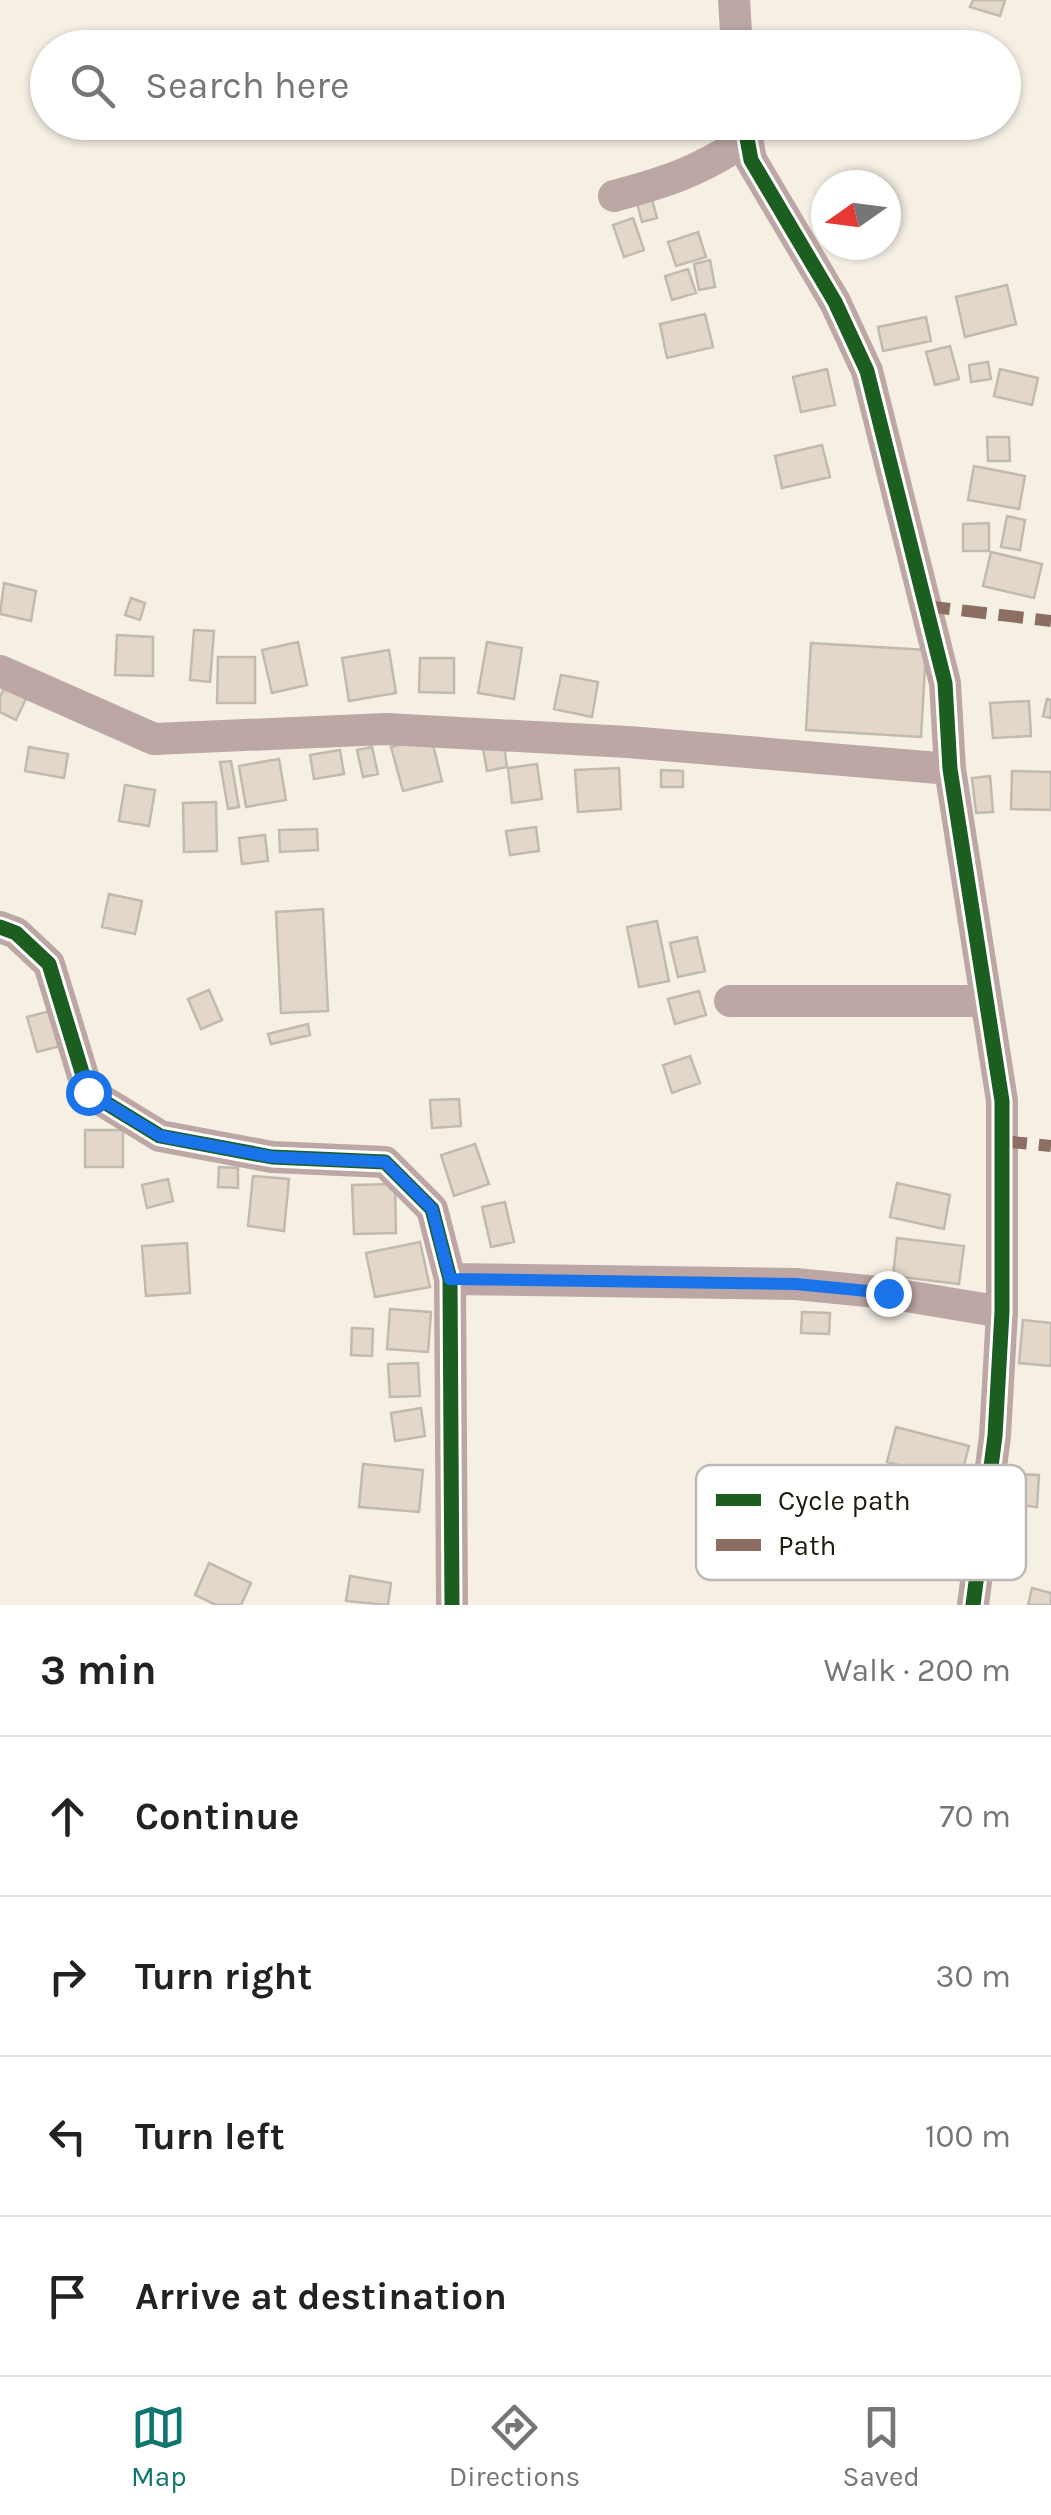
<!DOCTYPE html>
<html lang="en">
<head>
<meta charset="utf-8">
<style>
  :root { --surface:#fff; --page:#f6f6f6; --text:#222; --muted:#767676; --line:#e0e0e0; --accent:#0f766e }
  body { margin:0; font-family:Karla,sans-serif; background:var(--page); color:var(--text) }
  .compass { position:absolute; left:811px; top:170px; width:90px; height:90px; border-radius:50%; background:var(--surface); box-shadow:0 2px 8px #0004; rotate:256deg }
  .stop { position:absolute; width:30px; height:30px; margin:-22px; border:8px solid #1a73e8; border-radius:50%; background:#fff }
  .stop.end { background:#1a73e8; border-color:#fff; box-shadow:0 2px 10px #0008 }
  .list { margin:0; padding:0; list-style:none }
  h2 { display:flex; justify-content:space-between; align-items:center; height:130px; margin:0; padding:0 40px; font-size:42px }
  h2 small { font-size:32px; font-weight:400; color:var(--muted) }
  .list li { display:grid; grid-template-columns:65px 1fr auto; gap:30px; align-items:center; box-sizing:border-box; height:160px; padding:0 40px; border-top:2px solid var(--line) }
  .list b { display:block; font-size:38px; white-space:nowrap }
  .list em { font-size:32px; font-style:normal; color:var(--muted) }
  .icon { flex:none; width:55px; height:55px; fill:none; stroke:currentColor; stroke-width:2; stroke-linecap:round; stroke-linejoin:round }
  .map { position:relative; flex:none; width:1051px; height:1605px; overflow:hidden }
  .search { position:absolute; background:var(--surface); box-shadow:0 2px 8px #0004; left:30px; right:30px; top:30px; height:110px; display:flex; align-items:center; gap:25px; box-sizing:border-box; padding:0 35px; border-radius:55px; color:var(--muted); font-size:38px }
  .sheet { height:770px; background:var(--surface) }
  nav { display:flex; justify-content:space-around; align-items:center; box-sizing:border-box; height:140px; border-top:2px solid var(--line); background:var(--surface); font-size:28px; color:var(--muted) }
  nav a { display:grid; justify-items:center; gap:5px }
  nav .on { color:var(--accent) }
  .map>svg:first-child { display:block }
  .building { fill:#e2d7c9; stroke:#c1bab0; stroke-width:2.5 }
  .lines { fill:none; stroke-linecap:round; stroke-linejoin:round }
  .street { stroke:#bca7a5; stroke-width:32 }
  .quiet { stroke:#8d6e63; stroke-width:12; stroke-dasharray:25 12; stroke-linecap:butt }
  .cycleway-casing { stroke:#fff; stroke-width:21 }
  .cycleway { stroke:#1b5e20; stroke-width:15 }
  .route { stroke:#1a73e8; stroke-width:12 }
  .key { fill:#fff; stroke:#bcbab7; stroke-width:2.5 }
  .key-label { font-size:28px; fill:#211a0e }
</style>
</head>
<body>
<div class="map">
<svg width="1051" height="1605" viewBox="0 0 1051 1605">
  <rect width="100%" height="100%" fill="#f5efe4"/>
  <path class="building" d="M973 0H1005L1000 16 970 7Z
    M652 199 657 218 642 222 637 203Z
    M633 218 644 250 624 257 613 225Z
    M698 232 706 257 676 266 668 242Z
    M710 260 715 287 699 290 694 264Z
    M688 269 696 293 672 300 665 276Z
    M1007 285 1016 324 965 337 956 297Z
    M705 314 713 347 667 358 660 324Z
    M926 317 931 341 883 351 878 327Z
    M950 346 959 379 935 385 926 352Z
    M988 362 991 379 971 382 969 365Z
    M827 369 835 405 801 412 793 377Z
    M1000 369 1038 378 1032 405 994 396Z
    M987 437H1009L1010 461H988Z
    M822 445 830 477 782 488 775 456Z
    M974 466 1025 476 1019 509 968 500Z
    M1007 516 1025 520 1020 550 1001 547Z
    M989 523V551H963V524Z
    M991 552 1042 564 1034 598 983 586Z
    M4 583 36 591 31 621 0 614Z
    M131 598 145 603 140 620 125 615Z
    M194 630 214 631 210 682 190 680Z
    M117 635 153 637V676L115 675Z
    M298 642 307 685 272 693 262 650Z
    M487 642 522 648 514 699 478 693Z
    M811 643 926 650 921 737 806 730Z
    M389 650 396 693 349 701 342 658Z
    M218 657H255V703H217Z
    M420 658H454V693L419 692Z
    M561 675 598 682 592 717 554 709Z
    M6 684 28 694 16 720 0 712V697Z
    M1047 699 1051 700V718L1043 716Z
    M1029 701 1031 736 993 738 990 703Z
    M431 737 442 781 403 791 391 747Z
    M504 745 507 767 487 771 483 748Z
    M29 747 68 754 64 778 25 771Z
    M372 747 378 774 363 777 357 750Z
    M340 750 344 774 314 779 310 755Z
    M279 759 286 800 246 807 239 766Z
    M231 761 239 807 228 809 220 762Z
    M537 764 542 799 512 803 508 768Z
    M619 768 621 809 578 812 575 770Z
    M661 770 683 771V787H661Z
    M1012 771 1051 772V810L1011 809Z
    M990 776 993 812 976 813 972 778Z
    M125 785 155 790 149 826 119 821Z
    M216 802 217 851 184 852 183 803Z
    M536 827 539 851 510 855 506 831Z
    M317 829 318 850 280 852 279 830Z
    M265 835 268 861 242 864 239 838Z
    M109 894 142 901 135 934 102 927Z
    M323 909 328 1011 281 1013 276 912Z
    M657 921 669 981 639 987 627 927Z
    M697 937 705 971 678 977 670 943Z
    M209 990 222 1020 201 1029 188 999Z
    M699 991 706 1015 675 1024 668 999Z
    M54 1010 64 1045 37 1052 27 1017Z
    M308 1024 310 1035 271 1044 268 1034Z
    M690 1056 700 1083 672 1093 663 1065Z
    M459 1099 461 1126 432 1128 430 1100Z
    M85 1130H123V1167H85Z
    M475 1144 489 1184 454 1196 441 1155Z
    M219 1167 238 1168V1188L218 1187Z
    M253 1176 289 1179 284 1231 248 1226Z
    M168 1179 173 1201 147 1208 142 1185Z
    M897 1183 950 1195 944 1229 890 1217Z
    M395 1184 396 1233 354 1234 352 1185Z
    M505 1202 514 1242 491 1247 482 1207Z
    M897 1238 964 1246 959 1284 893 1276Z
    M420 1242 430 1287 375 1297 366 1253Z
    M187 1243 190 1293 146 1296 142 1246Z
    M390 1309 431 1312 428 1352 387 1349Z
    M802 1312 830 1313 829 1334 801 1333Z
    M1023 1320 1051 1323V1366L1019 1363Z
    M352 1328 373 1329 372 1356 351 1355Z
    M418 1363 420 1396 390 1397 388 1364Z
    M421 1408 425 1436 395 1441 391 1413Z
    M896 1427 969 1446 960 1481 887 1462Z
    M363 1464 423 1470 419 1512 359 1507Z
    M1020 1474 1039 1475 1037 1507 1018 1505Z
    M209 1563 251 1583 241 1605H216L195 1595Z
    M350 1576 391 1583 388 1605 346 1601Z
    M1032 1588 1051 1593V1605H1028Z"/>
  <g class="lines">
    <path class="street" d="M734 0 737 48
      M744 122 751 160 835 302 867 371 945 683 950 769 1002 1101V1312L995 1436 973 1605
      M614 196C670 181 696 172 745 141
      M0 671 154 739 386 729 628 742 950 769
      M0 927 16 933 49 964 88 1092 160 1136 272 1157 385 1162 432 1209 450 1279 452 1605
      M730 1001H984
      M450 1279 796 1284 888 1293 1002 1312"/>
    <path class="quiet" d="M925 606 1051 621
      M1002 1141 1051 1146"/>
    <g class="cycleway-casing">
      <path id="cycleway" d="M744 122 751 160 835 302 867 371 945 683 950 769 1002 1101V1312L995 1436 973 1605
        M0 927 16 933 49 964 88 1092 160 1136 272 1157 385 1162 432 1209 450 1279 452 1605"/>
    </g>
    <use href="#cycleway" class="cycleway"/>
  </g>
  <g class="lines">
    <path class="route" d="M88 1092 160 1136 272 1157 385 1162 432 1209 450 1279 796 1284 888 1293"/>
  </g>
  <rect x="696" y="1465" width="330" height="115" rx="15" class="key"/>
  <rect x="716" y="1494" width="45" height="12" fill="#1b5e20"/>
  <rect x="716" y="1539" width="45" height="12" fill="#8d6e63"/>
  <g class="key-label">
    <text x="778" y="1510">Cycle path</text>
    <text x="778" y="1555">Path</text>
  </g>
</svg>
<svg class="compass" viewBox="-18 -18 36 36"><path d="M0-13l5 13h-10z" fill="#e53935"/><path d="M0 13l5-13h-10z" fill="#767676"/></svg>
<div class="stop" style="left:88px;top:1092px"></div>
<div class="stop end" style="left:888px;top:1293px"></div>
<div class="search"><svg class="icon" aria-label="search" viewBox="0 0 24 24"><circle cx="10" cy="10" r="6"/><path d="M15 15l6 6"/></svg>Search here</div>
</div>
<section class="sheet">
<h2>3 min<small>Walk · 200 m</small></h2>
<ul class="list">
<li><svg class="icon" aria-label="ahead" viewBox="0 0 24 24"><path d="M12 20V5M6 11l6-6 6 6"/></svg><div><b>Continue</b></div><em>70 m</em></li>
<li><svg class="icon" aria-label="right" viewBox="0 0 24 24"><path d="M7 20v-9h11M14 6l5 5-5 5"/></svg><div><b>Turn right</b></div><em>30 m</em></li>
<li><svg class="icon" aria-label="left" viewBox="0 0 24 24"><path d="M17 20v-9H6M10 6l-5 5 5 5"/></svg><div><b>Turn left</b></div><em>100 m</em></li>
<li><svg class="icon" aria-label="arrive" viewBox="0 0 24 24"><path d="M6 21V4h12l-3 4 3 4H6"/></svg><div><b>Arrive at destination</b></div></li>
</ul>
</section>
<nav>
<a class="on"><svg class="icon" aria-label="map" viewBox="0 0 24 24"><path d="M3 6l6-2 6 2 6-2v14l-6 2-6-2-6 2zM9 4v14M15 6v14"/></svg>Map</a>
<a><svg class="icon" aria-label="directions" viewBox="0 0 24 24"><path d="M12 3l9 9-9 9-9-9zM9 14v-3h6M13 9l2 2-2 2"/></svg>Directions</a>
<a><svg class="icon" aria-label="saved" viewBox="0 0 24 24"><path d="M7 4h10v16l-5-4-5 4z"/></svg>Saved</a>
</nav>
</body>
</html>
